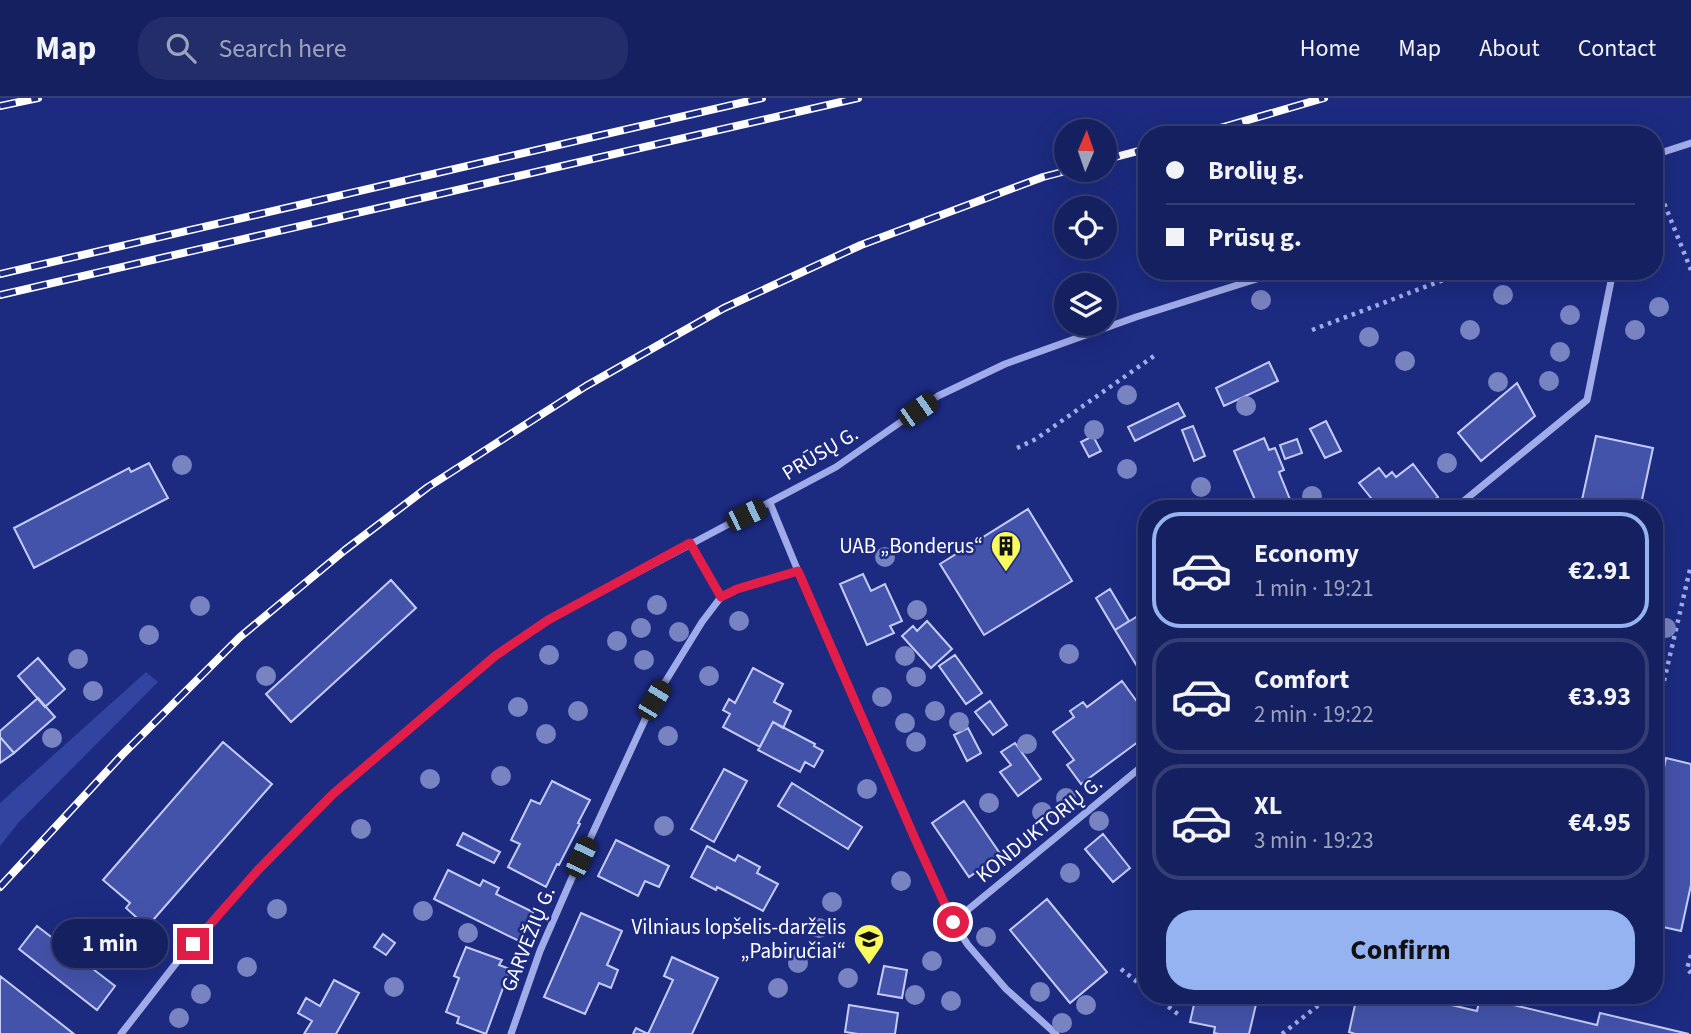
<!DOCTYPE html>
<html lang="en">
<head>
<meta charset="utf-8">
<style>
	body { margin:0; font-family:"Source Sans 3",sans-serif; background:#222d69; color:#f1f3f6; height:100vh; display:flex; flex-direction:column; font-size:26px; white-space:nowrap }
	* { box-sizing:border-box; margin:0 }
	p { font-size:23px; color:#9da3bd }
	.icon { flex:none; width:38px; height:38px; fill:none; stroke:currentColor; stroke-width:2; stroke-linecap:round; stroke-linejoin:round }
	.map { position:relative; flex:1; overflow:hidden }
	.side { position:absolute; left:1138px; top:402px; width:525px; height:504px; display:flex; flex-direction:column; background:#152060; border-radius:28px; box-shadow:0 7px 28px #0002,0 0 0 2px #343e75 }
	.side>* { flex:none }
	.hud { position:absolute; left:1138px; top:28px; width:525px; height:154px; border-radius:28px; box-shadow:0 7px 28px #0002,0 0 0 2px #343e75; display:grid; align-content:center; height:154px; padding:0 28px; background:#152060 }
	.needle { width:46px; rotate:2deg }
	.tools { position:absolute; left:1054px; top:21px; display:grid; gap:14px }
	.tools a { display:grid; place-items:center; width:63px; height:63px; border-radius:50%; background:#152060; box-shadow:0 7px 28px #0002,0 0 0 2px #343e75; font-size:35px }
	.end { position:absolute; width:32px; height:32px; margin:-16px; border:9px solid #e11d48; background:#fff; box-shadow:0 0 0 4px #fff }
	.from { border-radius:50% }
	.bubble { position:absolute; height:49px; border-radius:24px; background:#152060; box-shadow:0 7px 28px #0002,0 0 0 2px #343e75; font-size:23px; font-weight:700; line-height:49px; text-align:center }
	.car { position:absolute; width:21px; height:42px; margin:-21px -10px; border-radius:9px; box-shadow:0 0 5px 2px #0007; background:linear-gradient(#222 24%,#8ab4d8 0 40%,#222 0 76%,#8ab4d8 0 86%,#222 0) }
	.hud b { display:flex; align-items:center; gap:24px; height:66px; font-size:26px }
	.hud b+b { border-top:2px solid #343e75 }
	.hud i { width:18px; height:18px; background:#f1f3f6 }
	ul { padding:12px 0 0; list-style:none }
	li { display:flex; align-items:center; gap:21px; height:116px; margin:0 14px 10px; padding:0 14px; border:4px solid #343e75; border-radius:28px }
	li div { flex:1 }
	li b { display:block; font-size:26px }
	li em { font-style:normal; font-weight:700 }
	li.current { border-color:#95b2f1 }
	li>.icon { width:63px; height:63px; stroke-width:1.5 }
	.action { display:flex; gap:14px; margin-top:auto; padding:14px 28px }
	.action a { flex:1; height:80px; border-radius:28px; background:#95b2f1; color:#111; font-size:28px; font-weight:700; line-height:80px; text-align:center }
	header { display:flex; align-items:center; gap:42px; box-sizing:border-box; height:98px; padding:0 35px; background:#152060; border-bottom:2px solid #343e75 }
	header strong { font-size:33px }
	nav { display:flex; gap:38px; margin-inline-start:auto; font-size:24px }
	.search { width:490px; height:63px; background:#222d69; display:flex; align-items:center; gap:18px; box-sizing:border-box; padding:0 24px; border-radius:28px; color:#9da3bd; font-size:26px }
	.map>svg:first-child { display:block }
	.green { fill:#3243a0 }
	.building { fill:#4453aa; stroke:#c4ccf7; stroke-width:2 }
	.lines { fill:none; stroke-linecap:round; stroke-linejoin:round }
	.path { stroke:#a0abe9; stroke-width:4.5; stroke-dasharray:3.5 5; stroke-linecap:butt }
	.street { stroke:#a0abe9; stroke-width:7 }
	.rail-casing { stroke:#fff; stroke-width:8 }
	.rail { stroke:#1c2a80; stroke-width:5; stroke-dasharray:16; stroke-linecap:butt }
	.tree { fill:#7883c1 }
	.route { stroke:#e11d48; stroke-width:9 }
	.labels { text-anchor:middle; stroke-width:5; stroke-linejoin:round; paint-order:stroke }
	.street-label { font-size:21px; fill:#fff; stroke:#1c2a80 }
	.poi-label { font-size:21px; fill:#fff; stroke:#1c2a80; text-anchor:end }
</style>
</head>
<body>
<header>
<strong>Map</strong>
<div class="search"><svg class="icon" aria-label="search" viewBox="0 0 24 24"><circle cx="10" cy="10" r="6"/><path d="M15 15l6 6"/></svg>Search here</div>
<nav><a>Home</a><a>Map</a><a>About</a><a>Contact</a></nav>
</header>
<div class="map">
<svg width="1691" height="936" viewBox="0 0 1691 936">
	<rect width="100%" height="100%" fill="#1c2a80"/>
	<path class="green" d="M146,574L158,584L19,724L0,748V705Z"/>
	<path class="building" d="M1269,264L1278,283L1224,308L1216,290Z
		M1517,285L1535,318L1481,363L1458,335Z
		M1178,305L1185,318L1135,343L1128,329Z
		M1326,323L1341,353L1325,360L1310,331Z
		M1193,328L1205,358L1194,363L1182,332Z
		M1093,338L1101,353L1089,359L1081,344Z
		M1596,338L1653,350L1640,411H1580Z
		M1264,340L1269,352L1275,350L1284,372L1279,374L1291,404L1274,411H1259L1234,353Z
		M1297,341L1302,355L1285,361L1280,347Z
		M149,365L168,400L34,470L14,430L129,370L131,374Z
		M1413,366L1438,399L1421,411H1356L1371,400L1359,385L1379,370L1386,379L1392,374L1396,379Z
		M1028,411L1072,483L984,537L940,466Z
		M863,476L871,493L885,486L902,523L890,528L894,535L867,547L840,486Z
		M391,482L416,510L291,624L266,596Z
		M1110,491L1129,523L1115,532L1096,500Z
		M1146,513V569L1140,573L1115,532Z
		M927,523L952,551L931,570L902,538L913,528L917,533Z
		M955,557L982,595L966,606L939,568Z
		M38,560L65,591L45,609L18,578Z
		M753,570L783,586L774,604L791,613L783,630L773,624L760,649L723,629L730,616L723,612L729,601L735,605Z
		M1122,583L1146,616V638L1081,686L1067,667L1074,662L1053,634L1074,619L1070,613L1083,604L1087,609Z
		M38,600L55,619L14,655L0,639V633Z
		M990,603L1007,627L993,637L975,614Z
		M773,624L815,646L814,648L823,653L814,669L805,664L800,674L758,652Z
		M968,630L981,655L967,663L954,637Z
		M0,639L14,655L0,665Z
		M223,644L272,686L147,829L126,810L130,805L103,782Z
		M1015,645L1041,681L1018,698L1000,674L1011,667L1001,654Z
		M1666,660L1691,666V787L1681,833L1654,827V716Z
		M724,671L747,683L714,744L691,731Z
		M552,683L590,702L578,725L580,726L559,767L557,766L546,789L508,769L520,746L511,742L531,702L540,706Z
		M792,685L862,729L848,751L778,708Z
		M964,703L1001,757L969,779L932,725Z
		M463,735L500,754L494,765L457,747Z
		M1103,736L1130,770L1113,784L1085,751Z
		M616,742L669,768L659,789L645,783L638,798L598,778Z
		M707,748L735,763L738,757L760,769L757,775L778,786L763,813L717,789L716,792L691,779Z
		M448,772L480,788L483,782L499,790L496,796L533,814L519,843L434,801Z
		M1047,801L1107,874L1070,905L1010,832Z
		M581,815L622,833L607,867L618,872L611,890L599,885L585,916L544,899Z
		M37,828L115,888L97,912L19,851Z
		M383,836L395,845L386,857L374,849Z
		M466,849L502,862L499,867L510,871L486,936L457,925L459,919L446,914L459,880L454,878Z
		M672,859L718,880L692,936H633L636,930L648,936L673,882L664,878Z
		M884,868L907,872L902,900L878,896Z
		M0,878L74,936H0Z
		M334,882L359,895L336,936H304L312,923L298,915L306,900L320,908Z
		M1196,898H1258L1249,936H1219L1214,935L1215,929L1190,924Z
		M1357,898H1413L1477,913L1480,899L1597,927L1600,915L1689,936H1355L1349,934Z
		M849,907L898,915L895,936H858L845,934Z"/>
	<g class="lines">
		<path class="path" d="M1658,90L1691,172
			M1312,232L1467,173
			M1017,350L1036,341L1154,258
			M1654,613H1657L1691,467
			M1654,627L1657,613
			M1691,857L1687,871L1691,875
			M1121,871L1146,891
			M1155,898L1179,917
			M1282,936L1330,898"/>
		<path class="street" d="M1654,57L1691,45
			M770,405L798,473L916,743L953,824L968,847L1006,891L1056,936
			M1454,411L1587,302L1613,173
			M690,445L721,499
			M953,824L1146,665
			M121,936L177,864L258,772L333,696L495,558L548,522L836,369L938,298L1005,266L1136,219L1282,173
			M511,936L540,853L571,782L654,602L702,524L721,499L738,491L798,473"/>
		<g class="rail-casing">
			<path id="rail" d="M0,8L38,0
				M1196,37L1324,0
				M1104,62L1146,51
				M0,176L762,0
				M0,197L858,0
				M0,789L122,657L240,539L345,452L428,389L586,288L724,210L861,147L1043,79L1070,72"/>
		</g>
		<use href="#rail" class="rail"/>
	</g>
	<g class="tree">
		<circle cx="1503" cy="197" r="10"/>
		<circle cx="1261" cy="202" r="10"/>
		<circle cx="1659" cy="209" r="10"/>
		<circle cx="1570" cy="217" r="10"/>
		<circle cx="1470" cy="232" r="10"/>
		<circle cx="1635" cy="232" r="10"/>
		<circle cx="1369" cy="239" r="10"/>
		<circle cx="1560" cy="254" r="10"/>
		<circle cx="1405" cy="263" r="10"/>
		<circle cx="1549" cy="283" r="10"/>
		<circle cx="1498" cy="284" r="10"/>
		<circle cx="1127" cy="297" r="10"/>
		<circle cx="1246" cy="308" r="10"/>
		<circle cx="1094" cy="332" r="10"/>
		<circle cx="1447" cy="365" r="10"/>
		<circle cx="182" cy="367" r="10"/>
		<circle cx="1127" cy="371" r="10"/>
		<circle cx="1201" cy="389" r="10"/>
		<circle cx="1312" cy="398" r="10"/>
		<circle cx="885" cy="459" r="10"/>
		<circle cx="657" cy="507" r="10"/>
		<circle cx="200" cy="508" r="10"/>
		<circle cx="917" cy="512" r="10"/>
		<circle cx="739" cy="523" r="10"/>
		<circle cx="641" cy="530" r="10"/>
		<circle cx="1666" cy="530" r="10"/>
		<circle cx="679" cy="534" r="10"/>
		<circle cx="149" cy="537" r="10"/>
		<circle cx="617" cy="543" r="10"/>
		<circle cx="1069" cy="556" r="10"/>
		<circle cx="549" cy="557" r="10"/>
		<circle cx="905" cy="558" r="10"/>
		<circle cx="78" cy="561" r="10"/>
		<circle cx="644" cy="562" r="10"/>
		<circle cx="266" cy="578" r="10"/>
		<circle cx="709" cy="578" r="10"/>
		<circle cx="916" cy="579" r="10"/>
		<circle cx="93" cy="593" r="10"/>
		<circle cx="882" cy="599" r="10"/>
		<circle cx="518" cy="609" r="10"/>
		<circle cx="578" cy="613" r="10"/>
		<circle cx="935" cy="613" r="10"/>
		<circle cx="959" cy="624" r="10"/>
		<circle cx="905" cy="625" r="10"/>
		<circle cx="546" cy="636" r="10"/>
		<circle cx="668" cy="638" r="10"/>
		<circle cx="52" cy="640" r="10"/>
		<circle cx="916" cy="644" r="10"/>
		<circle cx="1027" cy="646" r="10"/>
		<circle cx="501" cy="678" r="10"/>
		<circle cx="430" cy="681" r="10"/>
		<circle cx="867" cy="691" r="10"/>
		<circle cx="1066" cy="700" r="10"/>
		<circle cx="989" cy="705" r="10"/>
		<circle cx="1042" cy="714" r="10"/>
		<circle cx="1099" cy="723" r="10"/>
		<circle cx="664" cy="728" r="10"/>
		<circle cx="361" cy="731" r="10"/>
		<circle cx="1070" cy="775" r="10"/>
		<circle cx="901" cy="783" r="10"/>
		<circle cx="832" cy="804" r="10"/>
		<circle cx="277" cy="811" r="10"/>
		<circle cx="423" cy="813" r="10"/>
		<circle cx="819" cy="830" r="10"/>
		<circle cx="468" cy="835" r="10"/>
		<circle cx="986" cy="839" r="10"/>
		<circle cx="932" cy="863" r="10"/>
		<circle cx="798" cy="865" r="10"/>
		<circle cx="247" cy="869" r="10"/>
		<circle cx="848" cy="880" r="10"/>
		<circle cx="394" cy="889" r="10"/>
		<circle cx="778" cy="890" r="10"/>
		<circle cx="1040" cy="894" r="10"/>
		<circle cx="201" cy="896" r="10"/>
		<circle cx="915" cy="897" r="10"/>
		<circle cx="951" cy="903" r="10"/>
		<circle cx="1086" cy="907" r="10"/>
		<circle cx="179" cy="920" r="10"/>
		<circle cx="1062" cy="925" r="10"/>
	</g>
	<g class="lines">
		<path class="route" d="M193,846L258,772L333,696L495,558L548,522L690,445L721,499L737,491L798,473L916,743L953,824"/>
	</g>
	<defs>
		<g id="building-pin" transform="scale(1.575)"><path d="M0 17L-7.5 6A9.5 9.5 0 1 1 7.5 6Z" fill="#f8fa5d" stroke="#1c2a80"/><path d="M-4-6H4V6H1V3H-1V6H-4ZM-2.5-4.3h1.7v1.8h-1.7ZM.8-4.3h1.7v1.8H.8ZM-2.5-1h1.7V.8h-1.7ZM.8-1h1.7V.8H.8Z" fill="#111"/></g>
		<g id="school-pin" transform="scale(1.575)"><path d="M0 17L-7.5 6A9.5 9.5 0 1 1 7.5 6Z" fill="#f8fa5d" stroke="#1c2a80"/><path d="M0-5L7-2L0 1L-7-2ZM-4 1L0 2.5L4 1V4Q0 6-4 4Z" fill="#111"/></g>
	</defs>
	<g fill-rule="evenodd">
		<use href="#building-pin" x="1006" y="448"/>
		<use href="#school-pin" x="869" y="841"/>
	</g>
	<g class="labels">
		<g class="street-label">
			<text transform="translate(820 355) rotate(-31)" y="7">PRŪSŲ G.</text>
			<text transform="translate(1039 731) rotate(-39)" y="7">KONDUKTORIŲ G.</text>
			<text transform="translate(528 841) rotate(-68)" y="7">GARVEŽIŲ G.</text>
		</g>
		<g class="poi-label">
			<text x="983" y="455">UAB „Bonderus“</text>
			<text x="846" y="836">Vilniaus lopšelis-darželis<tspan x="846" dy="24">„Pabiručiai“</tspan></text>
		</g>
	</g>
</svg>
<div class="tools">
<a><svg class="needle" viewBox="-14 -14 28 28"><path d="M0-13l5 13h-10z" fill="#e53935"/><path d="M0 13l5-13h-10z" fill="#9da3bd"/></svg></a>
<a><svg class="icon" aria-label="locate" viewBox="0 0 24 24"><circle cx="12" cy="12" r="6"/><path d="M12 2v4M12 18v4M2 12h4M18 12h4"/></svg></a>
<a><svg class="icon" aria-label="layers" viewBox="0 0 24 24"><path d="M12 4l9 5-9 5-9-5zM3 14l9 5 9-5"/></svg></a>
</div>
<i class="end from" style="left:953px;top:824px"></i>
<i class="end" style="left:193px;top:846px"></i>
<div class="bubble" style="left:52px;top:821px;width:116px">1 min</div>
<i class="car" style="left:918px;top:312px;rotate:55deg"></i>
<i class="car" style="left:746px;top:417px;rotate:64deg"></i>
<i class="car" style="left:654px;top:602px;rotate:31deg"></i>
<i class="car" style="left:581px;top:759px;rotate:25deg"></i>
<div class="hud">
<b><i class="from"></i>Brolių g.</b>
<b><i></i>Prūsų g.</b>
</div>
<section class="side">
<ul>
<li class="current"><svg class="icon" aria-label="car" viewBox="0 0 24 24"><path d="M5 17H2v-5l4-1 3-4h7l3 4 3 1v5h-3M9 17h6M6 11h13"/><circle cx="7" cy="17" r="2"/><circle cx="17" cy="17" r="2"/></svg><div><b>Economy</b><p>1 min · 19:21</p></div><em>€2.91</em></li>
<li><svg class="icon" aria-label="car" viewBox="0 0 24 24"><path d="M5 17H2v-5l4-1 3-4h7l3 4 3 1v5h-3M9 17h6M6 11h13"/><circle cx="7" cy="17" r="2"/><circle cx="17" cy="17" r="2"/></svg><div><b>Comfort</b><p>2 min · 19:22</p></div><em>€3.93</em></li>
<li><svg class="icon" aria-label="car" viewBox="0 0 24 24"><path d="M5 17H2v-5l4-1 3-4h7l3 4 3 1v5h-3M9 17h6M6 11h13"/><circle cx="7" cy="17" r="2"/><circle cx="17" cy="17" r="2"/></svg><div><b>XL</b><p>3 min · 19:23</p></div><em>€4.95</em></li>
</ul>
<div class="action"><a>Confirm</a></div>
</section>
</div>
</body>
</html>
